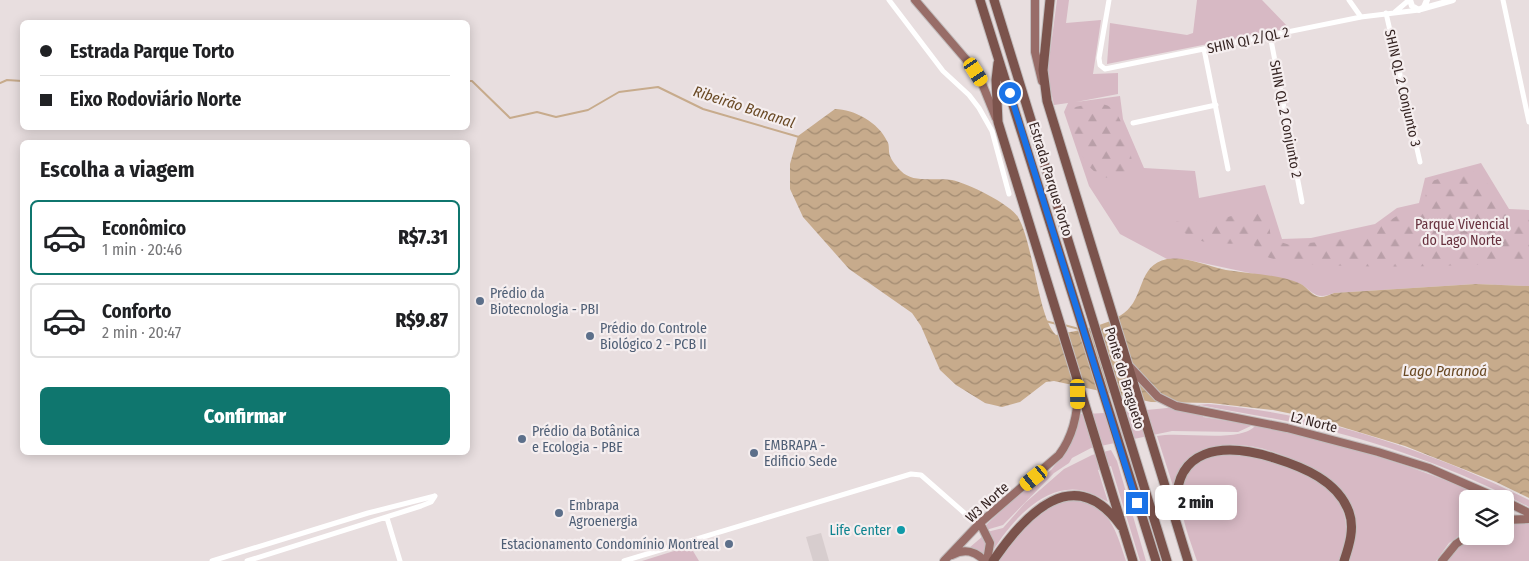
<!DOCTYPE html>
<html lang="pt">
<head>
<meta charset="utf-8">
<style>
	body { margin:0; font-family:"Fira Sans Condensed",sans-serif; background:#f2f2f2; color:#202124; height:100vh; display:flex; flex-direction:column; font-size:19px; white-space:nowrap }
	* { box-sizing:border-box; margin:0 }
	p { font-size:16px; color:#757577 }
	.icon { flex:none; width:28px; height:28px; fill:none; stroke:currentColor; stroke-width:2; stroke-linecap:round; stroke-linejoin:round }
	.map { position:relative; flex:1; overflow:hidden }
	.sheet { position:absolute; left:20px; top:140px; width:450px; height:315px; display:flex; flex-direction:column; background:#fff; border-radius:8px; box-shadow:0 2px 12px #0003 }
	.sheet>* { flex:none }
	.top-card { position:absolute; left:20px; top:20px; width:450px; height:110px; border-radius:8px; box-shadow:0 2px 12px #0003; display:grid; align-content:center; height:110px; padding:0 20px; background:#fff }
	.tools { position:absolute; left:1459px; top:490px; display:grid; gap:10px }
	.tools a { display:grid; place-items:center; width:55px; height:55px; border-radius:8px; background:#fff; box-shadow:0 2px 12px #0003; font-size:25px }
	.end { position:absolute; width:22px; height:22px; margin:-11px; border:6px solid #1a73e8; background:#fff; box-shadow:0 0 0 2px #fff }
	.from { border-radius:50% }
	.bubble { position:absolute; height:35px; border-radius:8px; background:#fff; box-shadow:0 2px 12px #0003; font-size:16px; font-weight:800; line-height:35px; text-align:center }
	.car { position:absolute; width:15px; height:30px; margin:-15px -8px; border-radius:6px; box-shadow:0 0 4px 1px #0007; background:linear-gradient(#f5c518 24%,#345 0 40%,#f5c518 0 76%,#345 0 86%,#f5c518 0) }
	.top-card b { display:flex; align-items:center; gap:18px; height:48px; font-size:19px }
	.top-card b+b { border-top:1px solid #e0e0e0 }
	.top-card i { width:12px; height:12px; background:#202124 }
	ul { padding:0; list-style:none }
	li { display:flex; align-items:center; gap:15px; height:75px; margin:0 10px 8px; padding:0 10px; border:2px solid #e0e0e0; border-radius:8px }
	li div { flex:1 }
	li b { display:block; font-size:19px }
	li em { font-style:normal; font-weight:800 }
	li.active { border-color:#0f766e }
	li>.icon { width:45px; height:45px; stroke-width:1.5 }
	h2 { padding:0 20px; font-size:22px; line-height:60px }
	.button { display:flex; gap:10px; margin-top:auto; padding:10px 20px }
	.button a { flex:1; height:58px; border-radius:8px; background:#0f766e; color:#fff; font-size:20px; font-weight:800; line-height:58px; text-align:center }
	.map>svg:first-child { display:block }
	.built { fill:#d7cdce }
	.green { fill:#d7b9c4 }
	.forest { fill:url(#forest-firs) }
	.water { fill:url(#water-waves) }
	.lines { fill:none; stroke-linecap:round; stroke-linejoin:round }
	.stream { stroke:#c7ab8c; stroke-width:2 }
	.primary-casing { stroke:#c2bdbd; stroke-width:10 }
	.trunk-casing { stroke:#c2bdbd; stroke-width:11 }
	.minor { stroke:#fff; stroke-width:5 }
	.tertiary { stroke:#fff; stroke-width:6 }
	.primary { stroke:#986d68; stroke-width:8 }
	.trunk { stroke:#7b534c; stroke-width:9 }
	.route { stroke:#1a73e8; stroke-width:6 }
	.service-dot { fill:#5c6f8a; stroke:#f5eeef; stroke-width:2 }
	.culture-dot { fill:#0f9aa8; stroke:#f5eeef; stroke-width:2 }
	.labels { text-anchor:middle; stroke-width:4.5; stroke-linejoin:round; paint-order:stroke }
	.street-label { font-size:14px; fill:#352422; stroke:#f5eeef }
	.park-label { font-size:14px; fill:#67313e; stroke:#f5eeef }
	.service-label { font-size:14px; fill:#4e5e75; stroke:#f5eeef; text-anchor:start }
	.culture-label { font-size:14px; fill:#0d838f; stroke:#f5eeef; text-anchor:end }
	.water-label { font-size:15px; font-style:italic; fill:#694924; stroke:#f5eeef }
</style>
</head>
<body>
<div class="map">
<svg width="1529" height="561" viewBox="0 0 1529 561">
	<defs>
		<pattern id="forest-firs" width="22" height="20" patternUnits="userSpaceOnUse" patternTransform="scale(1.25)"><rect width="22" height="20" fill="#d7b9c4"/><path d="M5 1l3.5 6h-7zM16 11l3.5 6h-7z" fill="#b99fa8"/></pattern>
		<pattern id="water-waves" width="16" height="10" patternUnits="userSpaceOnUse" patternTransform="scale(1.25)"><rect width="16" height="10" fill="#c7ab8c"/><path d="M0 5q4-4 8 0t8 0" fill="none" stroke="#a28b72"/></pattern>
	</defs>
	<rect width="100%" height="100%" fill="#e8dedf"/>
	<path class="built" d="M821,533L829,561H813L806,537Z"/>
	<path class="green" d="M1057,0H1069L1066,23L1101,20L1093,74L1118,73V94L1076,102L1120,96L1123,119L1144,168L1195,171L1199,198L1265,185L1282,239L1311,238L1375,224L1397,208L1419,203L1425,178L1481,163L1509,209L1529,210V286L1476,284L1334,293C1317,300 1315,294 1301,284L1184,259H1167L1120,234L1089,186L1064,112L1068,103L1054,105L1047,75Z
		M1197,0H1262L1289,28L1107,64L1110,23L1187,35L1193,33Z
		M1208,404C1318,413 1430,450 1529,500V507C1460,470 1381,442 1305,425C1270,417 1235,412 1200,405L1203,417L1253,425L1238,432L1172,431L1091,448L1072,458L1069,463L1054,473L1003,525L986,530L985,526L1018,495L1051,470L1062,456L1079,414C1122,413 1165,408 1208,404Z
		M1256,425C1337,442 1416,466 1492,499H1468L1467,530L1449,543L1436,561H1348L1355,537L1352,510C1337,497 1314,471 1297,462C1256,440 1189,431 1173,486L1157,436C1182,431 1241,444 1256,425Z
		M1111,450L1117,461L1146,561H1140L1111,466L1098,470L1108,502C1099,497 1090,492 1080,490C1042,484 1008,525 991,554L987,532L1003,528L1025,503L1064,469L1092,455Z
		M1229,453C1287,463 1371,482 1339,561H1197C1188,533 1162,476 1202,459C1210,456 1220,455 1229,453Z
		M1063,499C1107,500 1114,524 1126,561H996L1037,513Z
		M1515,522L1529,523V561H1446C1468,534 1472,536 1505,536V524Z
		M983,536L986,546L985,555L977,550L969,548Z
		M690,546L699,561H642Z"/>
	<path class="forest" d="M1093,103C1099,103 1106,104 1112,108C1123,117 1132,155 1133,169L1124,179C1080,182 1079,142 1067,109Z
		M1463,171C1491,170 1486,190 1499,208L1517,214L1529,212V260C1491,267 1291,272 1263,255C1259,253 1256,247 1253,244C1227,242 1189,250 1176,221C1204,228 1229,215 1256,210L1268,216L1271,239L1290,245L1337,240L1376,229L1400,214L1423,206L1429,182Z"/>
	<path class="water" d="M835,109C854,109 879,123 887,141C890,145 888,151 890,156C892,161 897,167 901,171C913,184 937,177 952,180C967,183 1010,204 1018,217C1034,245 1038,318 1056,335C1078,330 1105,327 1124,313C1145,298 1137,265 1167,259C1186,256 1207,266 1226,270C1250,274 1279,274 1301,284C1307,287 1312,296 1320,297C1325,297 1329,295 1334,293L1476,284L1529,286V498L1496,482L1405,446L1312,418L1273,410L1211,403L1151,402L1054,381L1046,382L1020,402L1002,407L985,403L956,385L940,370L921,326L912,313L849,269L803,217L790,189V164L798,136Z"/>
	<g class="lines">
		<path class="stream" d="M468,81H472L510,118L537,112L556,117L588,110L619,92L658,87L703,109L799,137
			M0,83L7,80L22,81
			M1045,321L1057,324
			M1064,325L1079,329"/>
		<g class="primary-casing">
			<path id="primary" d="M915,0L970,64L981,81L996,118
				M1035,0V52L1042,81
				M1130,367L1158,397L1176,406L1287,428L1378,452L1429,468L1500,499
				M1505,501L1529,513
				M1505,520L1529,519
				M980,523L990,543L987,561
				M952,555C965,548 975,551 985,561
				M944,561L980,523L1059,455C1074,435 1078,413 1078,389
				M1442,561L1456,544L1468,536"/>
		</g>
		<g class="trunk-casing">
			<path id="trunk" d="M980,0L1156,561
				M994,0L1167,561
				M1050,0L1043,70L1047,101L1188,561
				M998,63L996,80L998,122L1133,561
				M1177,513C1171,446 1224,442 1274,458C1303,467 1338,481 1349,512C1355,528 1349,546 1344,561
				M993,561C1025,514 1074,461 1121,526"/>
		</g>
		<path class="minor" d="M889,0L943,71L969,95L979,108L992,131L1009,194
			M1109,0L1099,58L1100,65L1105,69L1361,17L1419,10
			M1349,0L1361,17
			M1503,0L1529,122
			M1395,12L1409,0
			M1386,13L1420,162
			M1270,35L1302,202
			M1204,49L1228,169
			M1133,123L1216,105
			M387,518L400,561
			M212,561L368,513L435,496
			M247,561L421,506L431,502L435,496
			M624,561L911,474L921,475L969,517L980,523"/>
		<path class="tertiary" d="M1410,0L1412,6L1419,10L1424,7L1427,0
			M1421,9L1453,0"/>
		<use href="#primary" class="primary"/>
		<use href="#trunk" class="trunk"/>
	</g>
	<g class="lines">
		<path class="route" d="M1010,93L1137,503"/>
	</g>
	<g class="service-dot">
		<circle cx="480" cy="301" r="5"/>
		<circle cx="590" cy="336" r="5"/>
		<circle cx="522" cy="439" r="5"/>
		<circle cx="754" cy="453" r="5"/>
		<circle cx="559" cy="513" r="5"/>
		<circle cx="729" cy="544" r="5"/>
	</g>
	<circle class="culture-dot" cx="901" cy="530" r="5"/>
	<g class="labels">
		<g class="street-label">
			<text transform="translate(1248 40) rotate(-12)" y="5">SHIN QI 2/QL 2</text>
			<text transform="translate(1403 88) rotate(77)" y="5">SHIN QL 2 Conjunto 3</text>
			<text transform="translate(1286 119) rotate(79)" y="5">SHIN QL 2 Conjunto 2</text>
			<text transform="translate(1051 179) rotate(73)" y="5">Estrada Parque Torto</text>
			<text transform="translate(1125 378) rotate(73)" y="5">Ponte do Bragueto</text>
			<text transform="translate(1314 422) rotate(14)" y="5">L2 Norte</text>
			<text transform="translate(987 502) rotate(-42)" y="5">W3 Norte</text>
		</g>
		<g class="park-label">
			<text x="1462" y="229">Parque Vivencial<tspan x="1462" dy="16">do Lago Norte</tspan></text>
		</g>
		<g class="service-label">
			<text x="490" y="298">Prédio da<tspan x="490" dy="16">Biotecnologia - PBI</tspan></text>
			<text x="600" y="333">Prédio do Controle<tspan x="600" dy="16">Biológico 2 - PCB II</tspan></text>
			<text x="532" y="436">Prédio da Botânica<tspan x="532" dy="16">e Ecologia - PBE</tspan></text>
			<text x="764" y="450">EMBRAPA -<tspan x="764" dy="16">Edificio Sede</tspan></text>
			<text x="569" y="510">Embrapa<tspan x="569" dy="16">Agroenergia</tspan></text>
			<text x="719" y="549" text-anchor="end">Estacionamento Condomínio Montreal</text>
		</g>
		<g class="culture-label">
			<text x="891" y="535">Life Center</text>
		</g>
		<g class="water-label">
			<text transform="translate(744 107) rotate(18)" y="5">Ribeirão Bananal</text>
			<text x="1445" y="376">Lago Paranoá</text>
		</g>
	</g>
</svg>
<div class="tools">
<a><svg class="icon" aria-label="layers" viewBox="0 0 24 24"><path d="M12 4l9 5-9 5-9-5zM3 14l9 5 9-5"/></svg></a>
</div>
<i class="end from" style="left:1010px;top:93px"></i>
<i class="end" style="left:1137px;top:503px"></i>
<div class="bubble" style="left:1155px;top:485px;width:82px">2 min</div>
<i class="car" style="left:976px;top:72px;rotate:147deg"></i>
<i class="car" style="left:1078px;top:394px;rotate:179deg"></i>
<i class="car" style="left:1034px;top:478px;rotate:231deg"></i>
<div class="top-card">
<b><i class="from"></i>Estrada Parque Torto</b>
<b><i></i>Eixo Rodoviário Norte</b>
</div>
<section class="sheet">
<h2>Escolha a viagem</h2>
<ul>
<li class="active"><svg class="icon" aria-label="car" viewBox="0 0 24 24"><path d="M5 17H2v-5l4-1 3-4h7l3 4 3 1v5h-3M9 17h6M6 11h13"/><circle cx="7" cy="17" r="2"/><circle cx="17" cy="17" r="2"/></svg><div><b>Econômico</b><p>1 min · 20:46</p></div><em>R$7.31</em></li>
<li><svg class="icon" aria-label="car" viewBox="0 0 24 24"><path d="M5 17H2v-5l4-1 3-4h7l3 4 3 1v5h-3M9 17h6M6 11h13"/><circle cx="7" cy="17" r="2"/><circle cx="17" cy="17" r="2"/></svg><div><b>Conforto</b><p>2 min · 20:47</p></div><em>R$9.87</em></li>
</ul>
<div class="button"><a>Confirmar</a></div>
</section>
</div>
</body>
</html>
